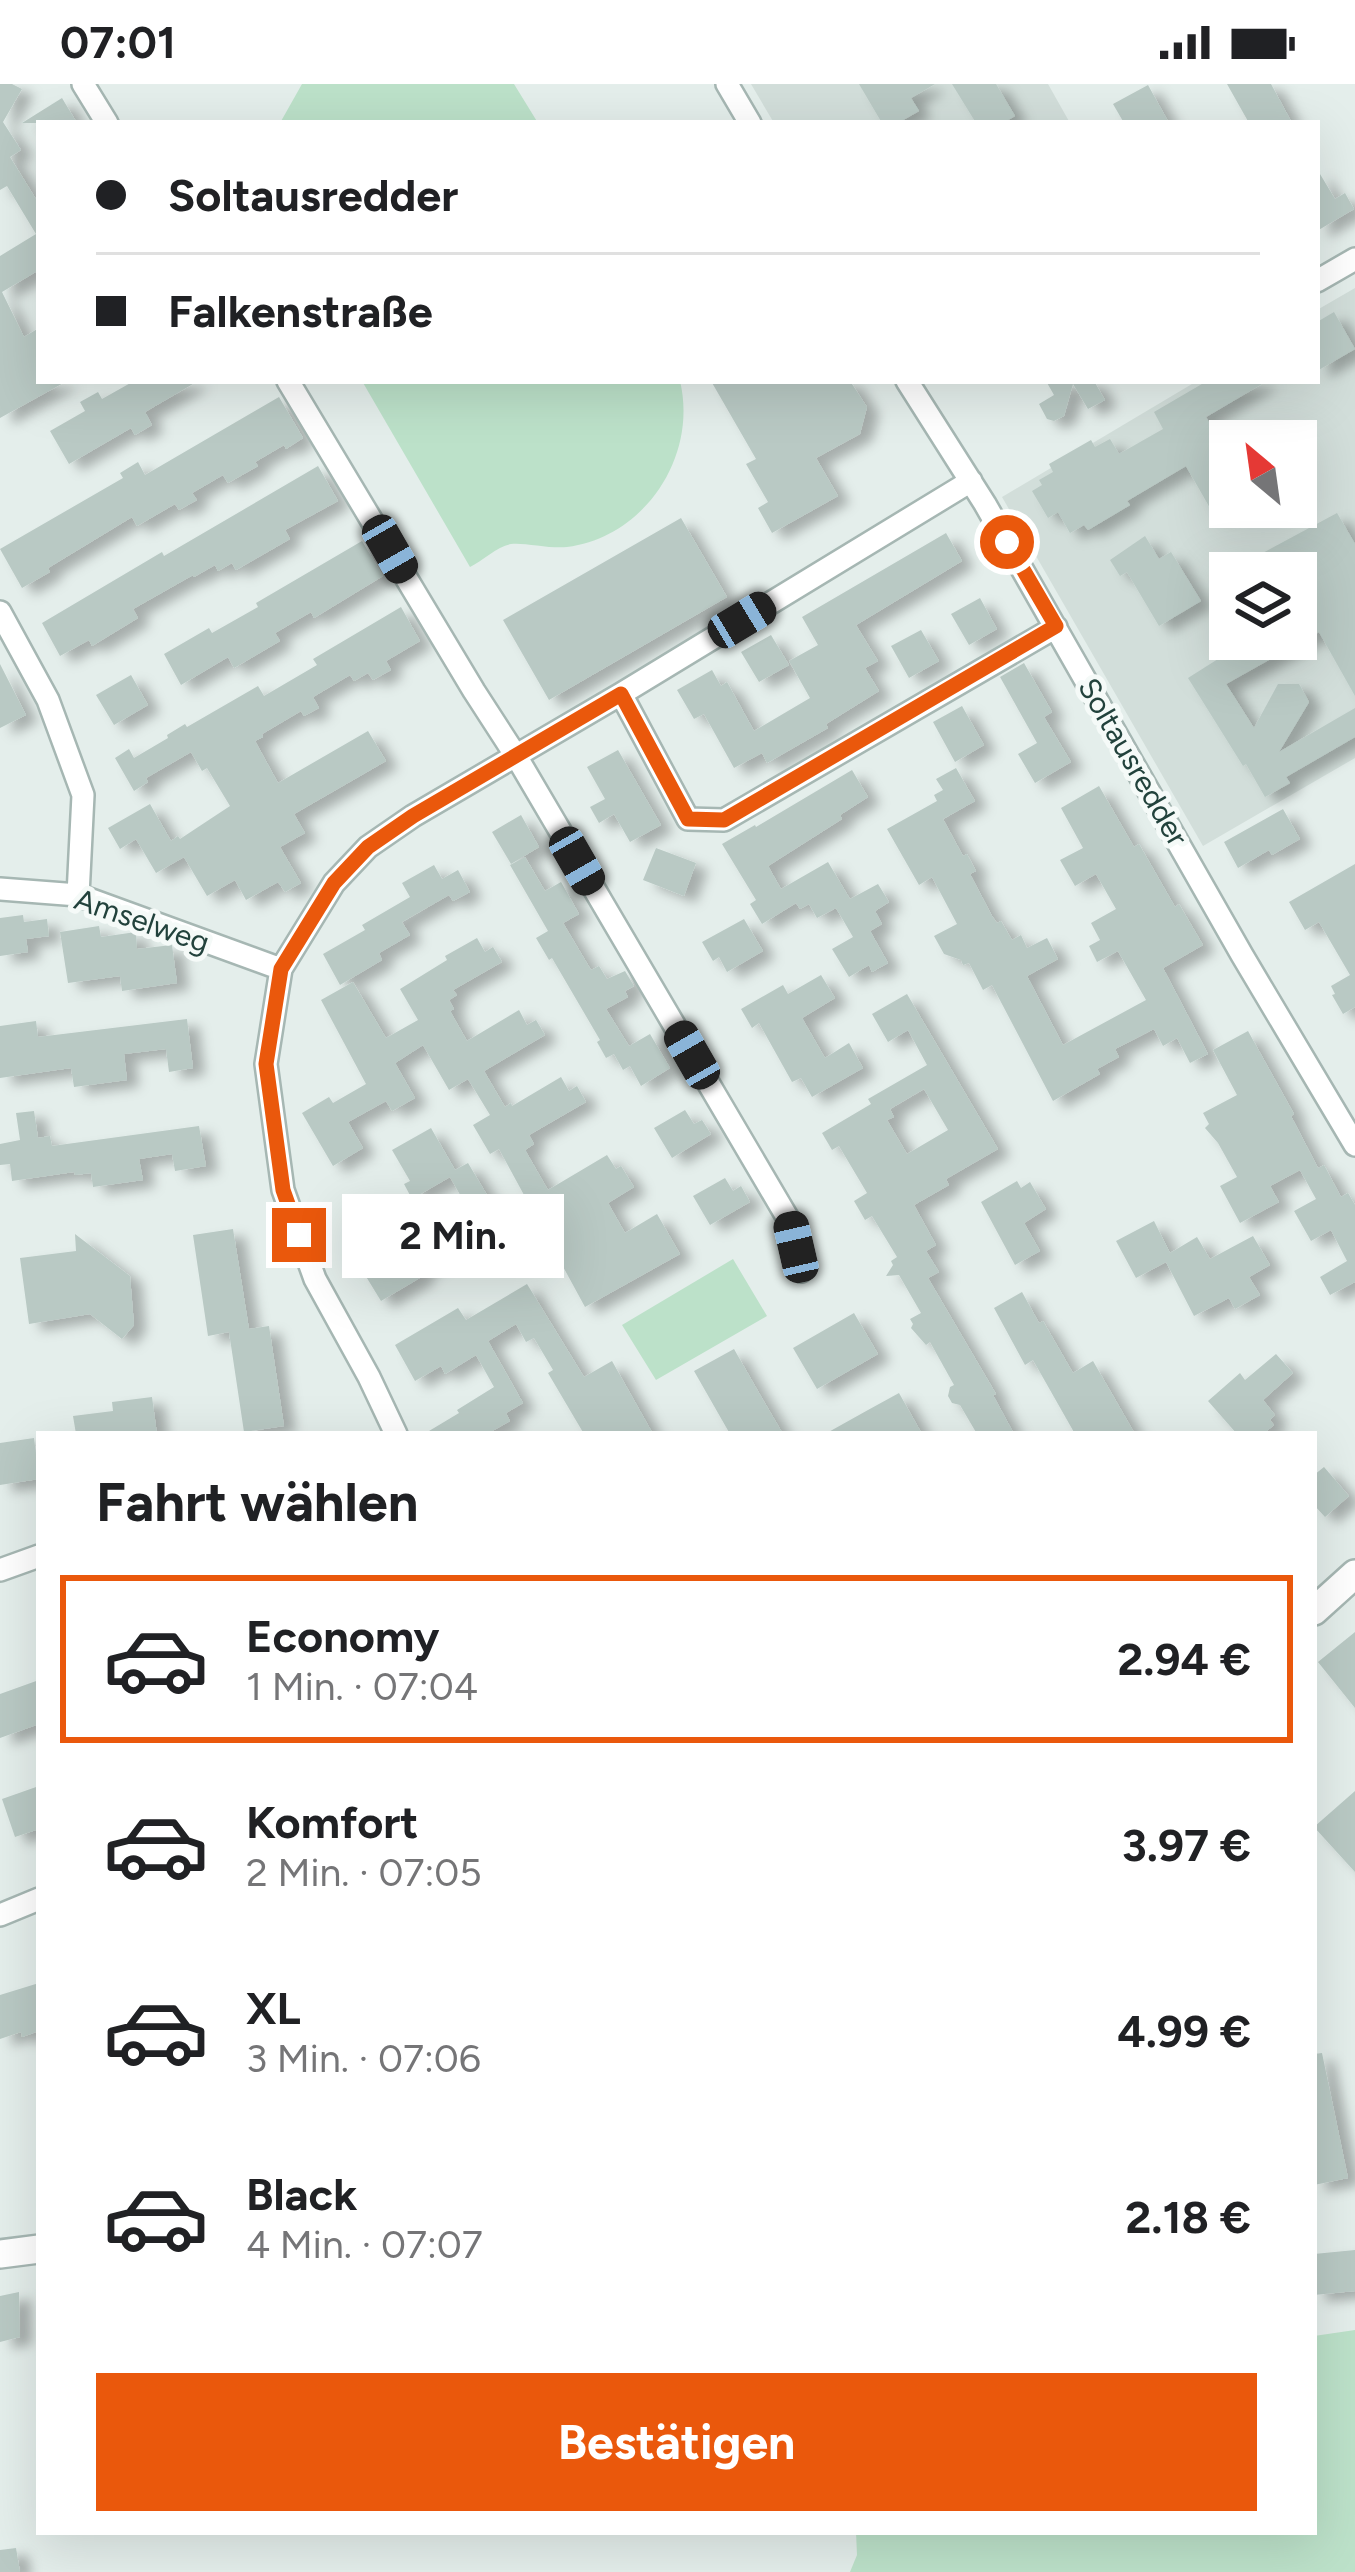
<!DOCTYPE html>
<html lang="de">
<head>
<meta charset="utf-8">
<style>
	body { margin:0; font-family:Figtree,sans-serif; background:#f6f6f6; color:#202124; height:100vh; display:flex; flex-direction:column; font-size:45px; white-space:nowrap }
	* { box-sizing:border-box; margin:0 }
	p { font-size:39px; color:#757577 }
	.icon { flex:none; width:66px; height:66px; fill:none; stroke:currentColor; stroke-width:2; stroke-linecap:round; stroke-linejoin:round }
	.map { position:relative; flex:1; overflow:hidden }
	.sheet { position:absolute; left:36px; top:1347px; width:1281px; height:1104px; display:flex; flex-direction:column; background:#fff; border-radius:0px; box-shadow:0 12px 48px #0002 }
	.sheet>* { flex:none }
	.top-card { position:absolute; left:36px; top:36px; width:1284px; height:264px; border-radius:0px; box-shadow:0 12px 48px #0002; display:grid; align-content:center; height:264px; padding:0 60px; background:#fff }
	.needle { width:78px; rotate:331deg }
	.controls { position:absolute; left:1209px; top:336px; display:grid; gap:24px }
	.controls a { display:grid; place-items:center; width:108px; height:108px; border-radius:0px; background:#fff; box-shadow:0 12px 48px #0002; font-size:60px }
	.end { position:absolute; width:54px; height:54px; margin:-27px; border:15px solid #ea580c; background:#fff; box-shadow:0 0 0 6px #fff }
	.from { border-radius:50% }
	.bubble { position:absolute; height:84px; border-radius:0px; background:#fff; box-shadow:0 12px 48px #0002; font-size:39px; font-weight:700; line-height:84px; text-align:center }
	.car { position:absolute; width:36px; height:72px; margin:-36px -18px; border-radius:15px; box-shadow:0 0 9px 3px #0007; background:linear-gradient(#222 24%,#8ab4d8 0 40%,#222 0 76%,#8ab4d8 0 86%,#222 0) }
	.top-card b { display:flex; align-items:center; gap:42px; height:114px; font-size:45px }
	.top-card b+b { border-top:3px solid #e0e0e0 }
	.top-card i { width:30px; height:30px; background:#202124 }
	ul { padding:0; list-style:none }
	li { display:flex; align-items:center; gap:36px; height:168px; margin:0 24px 18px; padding:0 36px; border:6px solid transparent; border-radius:0px }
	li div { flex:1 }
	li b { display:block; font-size:45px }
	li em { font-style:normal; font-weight:700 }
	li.active { border-color:#ea580c }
	li>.icon { width:108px; height:108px; stroke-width:1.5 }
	h2 { padding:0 60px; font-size:54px; line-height:144px }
	.primary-button { display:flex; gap:24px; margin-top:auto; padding:24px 60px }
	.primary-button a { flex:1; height:138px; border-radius:0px; background:#ea580c; color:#fff; font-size:48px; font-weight:700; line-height:138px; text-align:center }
	.status { display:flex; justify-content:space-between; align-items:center; height:84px; padding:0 60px; background:#fff; direction:ltr }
	.status svg { height:33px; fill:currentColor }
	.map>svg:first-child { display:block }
	.built { fill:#d2deda; fill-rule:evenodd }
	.green { fill:#bce1c9 }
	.building { fill:#b9c9c4; fill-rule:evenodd; filter:url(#shadow) }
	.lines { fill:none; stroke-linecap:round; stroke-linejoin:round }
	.minor-casing { stroke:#a6b7b3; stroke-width:26 }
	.tertiary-casing { stroke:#a6b7b3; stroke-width:32 }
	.minor { stroke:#fff; stroke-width:21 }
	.tertiary { stroke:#fff; stroke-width:27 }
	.route { stroke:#ea580c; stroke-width:15 }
	.labels { text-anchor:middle; stroke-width:10; stroke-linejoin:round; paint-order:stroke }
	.street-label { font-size:30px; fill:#22423c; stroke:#f5faf8 }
</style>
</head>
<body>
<div class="status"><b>07:01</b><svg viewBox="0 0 49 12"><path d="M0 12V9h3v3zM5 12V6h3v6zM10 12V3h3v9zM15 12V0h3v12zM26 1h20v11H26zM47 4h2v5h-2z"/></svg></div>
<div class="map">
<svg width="1355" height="2488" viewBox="0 0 1355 2488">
	<defs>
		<filter id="shadow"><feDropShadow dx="12" dy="7" stdDeviation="6" flood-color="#0004"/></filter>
	</defs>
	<rect width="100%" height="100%" fill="#e4eeeb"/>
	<path class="built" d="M751,0H1048L1070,39H774Z
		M1355,204V674L1203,762L1002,413L1197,297H1317V226ZM1230,357H1296V423H1230ZM1230,489H1296V555H1230Z"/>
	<path class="green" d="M302,0H514L538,39H280Z
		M362,297H680C698,372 645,453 567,463C551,465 522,458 511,460C498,462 482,477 470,483Z
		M733,1175L767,1232L656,1296L622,1241Z
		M1355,2246V2488H850L857,2471L856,2448H1314V2252Z"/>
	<path class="building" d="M0,0H12L22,5L3,38L21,66L10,73L39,120V186L2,208L24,253L39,244V297H67L0,334V172L36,150L7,102L0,106Z
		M859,0H935L911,14L919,27L898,39H882Z
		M952,0H996L1015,32L1003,39H976Z
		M1227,0H1271L1292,39H1249Z
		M1148,1L1169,39H1124L1113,20Z
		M62,14L77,39H22Z
		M1317,85L1335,115L1345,109L1354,125L1317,147Z
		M1334,228L1355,265L1317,287V238Z
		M134,297H198L145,328L152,341L135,351L131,344L69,380L50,347L85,327L80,318L98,308L102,315Z
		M711,297H850L867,323L860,350L816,374L838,412L772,449L758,424L768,418L746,380L756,375Z
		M1046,297H1094L1105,316L1088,325L1073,300L1064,332L1054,337L1047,335L1039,320L1054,311Z
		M1207,297H1267L1206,333L1230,374V422L1214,431L1186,382L1127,417L1130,421L1088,446L1084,441L1070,449L1058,428L1048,434L1032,407L1042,401L1039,396L1053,388L1049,380L1091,356L1095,363L1110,355L1119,370L1163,345L1154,328Z
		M279,313L303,354L286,365L284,361L255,378L258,382L228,399L223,391L192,409L197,416L179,426L175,420L137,442L132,433L48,484L50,488L22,504L0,465L123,394L120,389L138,378L145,391Z
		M318,382L338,417L285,446L290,455L236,486L232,479L218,487L215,481L194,493L193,491L133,525L138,534L92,562L89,556L60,572L42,539L162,468L164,472Z
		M1337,429L1355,460V612L1319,548L1226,600L1254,644L1278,600H1299L1309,618L1279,668L1355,624V653L1286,693L1290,699L1265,713L1246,680L1243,682L1188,594L1237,563L1233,555H1296V489H1267L1257,472Z
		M681,434L727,513L549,616L503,536Z
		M946,449L962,477L856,541L878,577L865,584L879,607L826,640L828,644L767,679L762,669L734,684L704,630L694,635L677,606L712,586L721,602L727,598L754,647L810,614L789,577L818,561L802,533Z
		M1145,452L1159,475L1171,468L1201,517L1159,542L1127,488L1120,492L1110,476Z
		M362,457L383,492L314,534L311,528L275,549L280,557L234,584L228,573L181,601L164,570L209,544L212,549L258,523L256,519Z
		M980,514L997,545L969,561L951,530Z
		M401,523L420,557L386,577L391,586L373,596L368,589L354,597L350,591L313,613L319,624L304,632L301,627L262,650L263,653L255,657L278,699L368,647L386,677L294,730L305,749L280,763L301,799L285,808L278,798L246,816L235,796L207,812L184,773L156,789L136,755L120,765L108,744L150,720L171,757L178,752L180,755L230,722L207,684L202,687L191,668L146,694L148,698L134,707L115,674L129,665L134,674L168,654L167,651L185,640L187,643L258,602L264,612L317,581L313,575Z
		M921,546L939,577L909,594L891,562Z
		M771,551L789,581L759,598L741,568Z
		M1024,579L1052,628L1044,633L1071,678L1035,699L1018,670L1037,659L1000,593Z
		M0,580L26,631L0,644Z
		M131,591L148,621L114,641L96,611Z
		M962,622L984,661L955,678L933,638Z
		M618,666L661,741L630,758L614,730L599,739L590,723L605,715L587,683Z
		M956,684L975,717L943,735L963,772L967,770L976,787L970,790L992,832L997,839L1001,837L1012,856L1021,851L1027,864L1047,854L1058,875L1027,892L1063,961L1146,916L1118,867L1097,878L1089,862L1100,856L1091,839L1116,825L1096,790L1075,802L1060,776L1083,764L1061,724L1099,702L1134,763L1139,760L1175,823L1179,820L1203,861L1163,884L1208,970L1190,979L1177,954L1163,962L1154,945L1115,965L1119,973L1097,985L1100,990L1053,1017L992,901L983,906L969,879L963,881L961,876L944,870L934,852L957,840L932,793L919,801L887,745L937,717L934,711L943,706L936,695Z
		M852,686L868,713L840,731L842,735L768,782L781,805L828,778L850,815L878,800L889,818L875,827L882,840L870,847L888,879L872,888L869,881L849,893L832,865L853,853L836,824L817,834L809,820L800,825L796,819L762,840L750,820L756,816L722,760L755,741L756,743Z
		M1283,725L1300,755L1272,771L1269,766L1238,784L1224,758Z
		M521,731L539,763L511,780L492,748Z
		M656,764L696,779L684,812L643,796Z
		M525,773L545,807L561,798L579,830L563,839L591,886L599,882L607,895L625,887L634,902L625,907L628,913L606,925L629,962L650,950L670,984L641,1002L630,982L623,986L614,970L606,974L597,958L600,956L552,874L549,876L536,854L548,847L510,781Z
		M1355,780V923L1343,930L1332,911L1335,910L1331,902L1350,891L1319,838L1305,846L1289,818Z
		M434,781L442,795L458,786L470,808L453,817L449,811L402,838L410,851L379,869L382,876L340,901L323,870L365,846L362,841L410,813L402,799Z
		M23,831L24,838L47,835L49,852L26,855L28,868L0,872V834Z
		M744,835L763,867L727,888L719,873L713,877L702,858Z
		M99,842L101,853L136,848L137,865L172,861L177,899L122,907L120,892L68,899L60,848Z
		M477,854L485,868L493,863L502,878L453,906L457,911L449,916L454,925L450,927L467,957L519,926L527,941L536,936L545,951L484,987L505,1023L511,1019L512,1022L561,993L569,1007L577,1002L586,1018L529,1051L534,1060L525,1066L548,1106L607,1071L616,1085L621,1082L634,1103L608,1119L625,1149L657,1130L680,1170L585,1223L499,1065L490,1070L473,1041L490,1031L468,995L449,1006L423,961L395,979L415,1014L392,1027L386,1017L348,1038L363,1064L333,1082L302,1029L329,1013L333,1019L366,1000L321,916L353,898L386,954L418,936L400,905L447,876L445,872Z
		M821,891L835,914L802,934L825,974L849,959L863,984L812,1013L801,994L792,998L759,939L752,944L741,925L783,901L788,910Z
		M907,910L998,1065L946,1095L949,1101L914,1121L936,1161L926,1167L939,1188L928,1194L996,1310L993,1311L1014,1350H977L960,1321L952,1319L948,1312L950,1303L954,1301L930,1258L926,1261L911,1244L913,1240L910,1235L921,1229L899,1191L886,1192L893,1181L891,1177L897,1173L872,1132L865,1136L854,1117L867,1109L839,1062L832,1066L822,1049L871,1020L868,1015L927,981L908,946L888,958L872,930ZM924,1005L948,1046L907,1070L887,1036L894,1033L890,1025Z
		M187,935L193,984L169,988L166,965L124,970L127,996L74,1003L71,984L0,994V942L36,937L38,953Z
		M1248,947L1294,1030L1291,1032L1318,1084L1324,1081L1341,1113L1348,1109L1355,1121V1198L1330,1211L1320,1193L1347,1177L1331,1146L1311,1157L1294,1127L1316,1115L1300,1086L1270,1102L1279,1118L1240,1139L1220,1102L1237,1093L1218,1059L1205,1044L1209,1040L1203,1029L1237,1011L1213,966Z
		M685,1026L694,1040L702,1036L711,1050L672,1074L654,1044Z
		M34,1027L38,1054L50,1052L52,1062L199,1042L206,1082L175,1087L172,1070L139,1075L143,1096L93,1103L91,1089L75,1091L74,1088L12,1097L10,1080L0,1081V1060L20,1056L16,1029Z
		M431,1044L455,1086L468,1079L496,1126L485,1132L500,1156L476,1170L467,1156L420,1187L423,1192L381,1217L362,1186L386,1171L363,1132L385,1119L410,1163L445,1142L443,1138L467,1123L450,1093L412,1115L404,1100L410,1097L392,1066Z
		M725,1094L733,1107L741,1102L750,1118L710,1141L693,1112Z
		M1017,1097L1021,1104L1030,1098L1046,1125L1024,1139L1040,1167L1015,1181L981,1118Z
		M1154,1137L1170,1169L1197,1153L1210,1175L1253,1152L1270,1181L1249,1193L1260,1211L1235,1225L1229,1214L1194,1232L1166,1178L1136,1194L1116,1157Z
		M233,1145L249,1245L269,1242L284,1342L244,1348L229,1248L208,1252L193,1151Z
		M75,1150L130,1192L134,1241L122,1255L90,1230L29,1240L20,1174L76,1167Z
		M527,1200L584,1293L612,1277L653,1350H584L548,1289L553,1286L534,1254L526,1258L516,1240L488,1257L523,1319L506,1329L510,1337L487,1350H424L459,1329L457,1326L494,1303L476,1271L445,1290L441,1282L415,1297L395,1261L458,1224L466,1236Z
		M1022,1208L1039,1239L1043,1237L1073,1289L1093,1277L1135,1350H1075L1033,1276L1025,1281L994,1224Z
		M854,1229L878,1270L817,1305L793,1264Z
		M734,1265L759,1309L783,1350H730L694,1287Z
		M1276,1270L1293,1289L1263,1316L1275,1331L1270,1336L1274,1341L1263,1350H1237L1208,1317L1240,1289L1245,1296Z
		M899,1309L922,1350H825L868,1326Z
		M152,1313L157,1350H76L73,1332L113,1327L112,1318Z
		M34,1354L39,1395L0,1401V1359Z
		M1324,1383L1349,1412L1325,1433L1314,1421V1391Z
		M1355,1548V1624L1318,1578Z
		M39,1596V1640L0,1654V1610Z
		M39,1702V1745L15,1753L2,1715Z
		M1355,1707V1788L1314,1743Z
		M39,1899V1947L22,1953L21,1948L0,1955V1911Z
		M1322,1969L1348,2094L1314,2101V1970Z
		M1355,2166V2207L1314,2211V2170Z
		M19,2208L20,2253L0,2258V2212Z
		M16,2464L20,2488H0V2466Z"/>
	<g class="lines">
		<g class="minor-casing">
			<path id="minor" d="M83,0L107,39
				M727,0L750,39
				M1317,197L1355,175
				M288,297L474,607L516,672L790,1138L801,1187
				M907,297L985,420L1242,871L1355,1061
				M0,528L48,616L83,711L78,811
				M621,610L688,735L724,736L1056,543
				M0,805L78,811L281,885
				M396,1350L369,1293L315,1195L283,1106L266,980L281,885L334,799L368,763L413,732L621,610L971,397
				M0,1486L39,1472
				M0,1831L39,1815"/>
		</g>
		<g class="tertiary-casing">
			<path id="tertiary" d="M1314,1527L1355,1490
				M0,2170L39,2165"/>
		</g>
		<use href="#minor" class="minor"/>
		<use href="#tertiary" class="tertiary"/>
	</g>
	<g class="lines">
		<path class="route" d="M299,1151L283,1106L266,980L281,885L334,799L368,763L413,732L621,610L688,735L724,736L1056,542L1007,458"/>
	</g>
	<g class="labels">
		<g class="street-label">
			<text transform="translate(1133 678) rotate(60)" y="10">Soltausredder</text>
			<text transform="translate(142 837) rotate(19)" y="10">Amselweg</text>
		</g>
	</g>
</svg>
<div class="controls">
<a><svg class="needle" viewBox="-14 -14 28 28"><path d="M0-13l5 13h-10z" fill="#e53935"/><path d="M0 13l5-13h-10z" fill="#757577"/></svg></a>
<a><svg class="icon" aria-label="layers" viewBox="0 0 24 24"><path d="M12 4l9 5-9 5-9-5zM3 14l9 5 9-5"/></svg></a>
</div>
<i class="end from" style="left:1007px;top:458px"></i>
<i class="end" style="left:299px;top:1151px"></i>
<div class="bubble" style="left:342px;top:1110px;width:222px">2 Min.</div>
<i class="car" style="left:390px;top:465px;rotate:150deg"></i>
<i class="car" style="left:742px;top:536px;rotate:59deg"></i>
<i class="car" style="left:577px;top:777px;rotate:150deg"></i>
<i class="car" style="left:692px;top:971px;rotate:330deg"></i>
<i class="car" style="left:796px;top:1163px;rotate:347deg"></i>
<div class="top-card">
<b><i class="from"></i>Soltausredder</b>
<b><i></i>Falkenstraße</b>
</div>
<section class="sheet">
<h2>Fahrt wählen</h2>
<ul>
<li class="active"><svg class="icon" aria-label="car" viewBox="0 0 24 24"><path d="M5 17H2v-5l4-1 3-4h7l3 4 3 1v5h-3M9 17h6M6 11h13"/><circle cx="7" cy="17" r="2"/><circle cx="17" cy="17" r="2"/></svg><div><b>Economy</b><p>1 Min. · 07:04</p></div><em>2.94 €</em></li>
<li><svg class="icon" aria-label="car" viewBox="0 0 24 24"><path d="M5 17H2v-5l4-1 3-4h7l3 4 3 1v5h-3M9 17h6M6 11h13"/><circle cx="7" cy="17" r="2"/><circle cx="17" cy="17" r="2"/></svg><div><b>Komfort</b><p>2 Min. · 07:05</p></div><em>3.97 €</em></li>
<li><svg class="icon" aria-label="car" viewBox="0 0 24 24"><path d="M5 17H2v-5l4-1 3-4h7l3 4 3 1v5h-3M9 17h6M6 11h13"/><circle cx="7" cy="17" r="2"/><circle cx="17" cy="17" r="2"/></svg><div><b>XL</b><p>3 Min. · 07:06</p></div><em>4.99 €</em></li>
<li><svg class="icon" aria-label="car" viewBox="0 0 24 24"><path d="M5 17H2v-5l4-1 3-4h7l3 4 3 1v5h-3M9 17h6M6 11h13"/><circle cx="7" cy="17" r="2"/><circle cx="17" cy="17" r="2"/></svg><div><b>Black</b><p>4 Min. · 07:07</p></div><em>2.18 €</em></li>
</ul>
<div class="primary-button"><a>Bestätigen</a></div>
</section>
</div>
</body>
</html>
